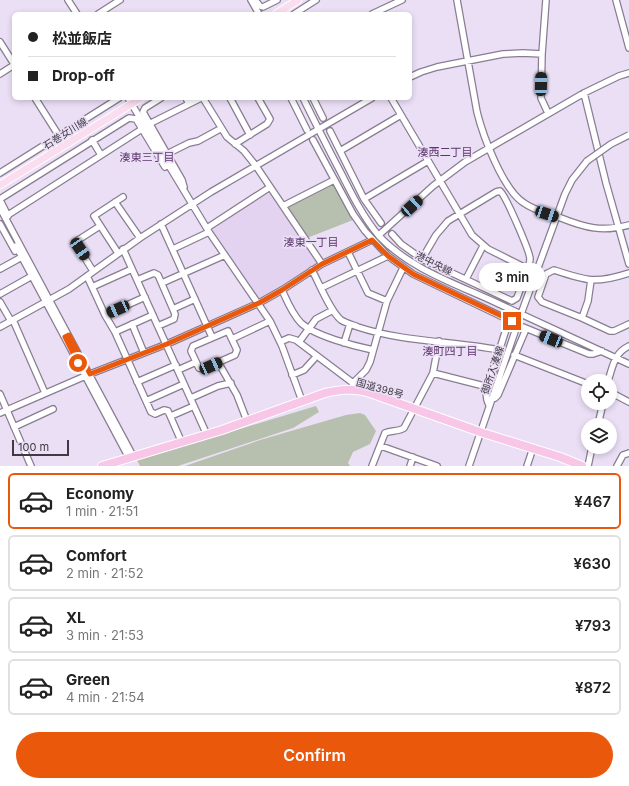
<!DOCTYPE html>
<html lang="en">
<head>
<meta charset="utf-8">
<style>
	body { margin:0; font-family:Inter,"Noto Sans JP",sans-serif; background:#f2f2f2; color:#222; height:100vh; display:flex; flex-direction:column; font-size:15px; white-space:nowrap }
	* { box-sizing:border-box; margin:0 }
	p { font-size:13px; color:#767676 }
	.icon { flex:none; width:22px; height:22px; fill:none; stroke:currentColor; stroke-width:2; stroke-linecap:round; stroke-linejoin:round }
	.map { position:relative; height:466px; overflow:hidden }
	.side { display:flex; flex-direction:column; background:#fff; flex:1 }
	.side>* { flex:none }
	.guide { position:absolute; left:12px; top:12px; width:400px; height:88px; border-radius:6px; box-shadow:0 2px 6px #0003; display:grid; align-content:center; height:88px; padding:0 16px; background:#fff }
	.buttons { position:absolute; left:581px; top:374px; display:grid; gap:8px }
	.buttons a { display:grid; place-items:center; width:36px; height:36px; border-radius:50%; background:#fff; box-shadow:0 2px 6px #0003; font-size:20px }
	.scale { position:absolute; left:12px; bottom:10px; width:57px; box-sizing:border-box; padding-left:4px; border:2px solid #3f3a43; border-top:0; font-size:11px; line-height:14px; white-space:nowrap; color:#3f3a43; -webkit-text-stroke:3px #ebdff6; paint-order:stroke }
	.end { position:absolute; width:18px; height:18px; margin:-9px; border:5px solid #ea580c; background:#fff; box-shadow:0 0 0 2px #fff }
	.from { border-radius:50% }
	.bubble { position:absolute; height:28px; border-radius:14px; background:#fff; box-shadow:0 2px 6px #0003; font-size:13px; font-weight:600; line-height:28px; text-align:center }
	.car { position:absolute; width:12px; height:24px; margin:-12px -6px; border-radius:5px; box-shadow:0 0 3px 1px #0007; background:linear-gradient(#222 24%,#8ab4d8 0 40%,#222 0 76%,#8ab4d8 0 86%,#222 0) }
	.guide b { display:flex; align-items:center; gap:14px; height:38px; font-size:15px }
	.guide b+b { border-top:1px solid #e0e0e0 }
	.guide i { width:10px; height:10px; background:#222 }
	ul { padding:7px 0 0; list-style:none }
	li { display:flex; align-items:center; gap:12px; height:56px; margin:0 8px 6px; padding:0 8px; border:2px solid #e0e0e0; border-radius:6px }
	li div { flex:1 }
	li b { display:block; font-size:15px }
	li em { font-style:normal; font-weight:600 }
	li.active { border-color:#ea580c }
	li>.icon { width:36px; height:36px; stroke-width:1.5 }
	.primary-button { display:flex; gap:8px; margin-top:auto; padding:8px 16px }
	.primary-button a { flex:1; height:46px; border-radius:24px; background:#ea580c; color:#fff; font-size:16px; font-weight:600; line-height:46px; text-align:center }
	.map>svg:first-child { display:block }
	.built { fill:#e3d3f1 }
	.green { fill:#b7c0ae }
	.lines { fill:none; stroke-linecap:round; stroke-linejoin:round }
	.minor-casing { stroke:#897d92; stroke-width:8 }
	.major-casing { stroke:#fff; stroke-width:9 }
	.highway-casing { stroke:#fff; stroke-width:10 }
	.minor { stroke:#fff; stroke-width:5.5 }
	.major { stroke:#fbddf0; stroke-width:7 }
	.highway { stroke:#f8c6e6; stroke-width:8 }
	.minor-bridge-casing { stroke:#897d92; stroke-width:8; stroke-linecap:butt }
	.minor-bridge { stroke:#fff; stroke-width:5.5 }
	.route { stroke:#ea580c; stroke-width:5 }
	.labels { text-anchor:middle; stroke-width:3.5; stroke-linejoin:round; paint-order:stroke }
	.street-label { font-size:10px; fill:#3f3a43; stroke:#ebdff6 }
	.neighbourhood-label { font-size:11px; fill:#5c356c; stroke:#ebdff6 }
</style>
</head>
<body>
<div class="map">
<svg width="629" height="466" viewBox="0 0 629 466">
	<rect width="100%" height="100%" fill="#ebdff6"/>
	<path class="built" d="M267,193L270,194L316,261V264L262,298L258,297L213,230L214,227Z"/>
	<path class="green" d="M331,186H334L353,220L307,238L288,210L289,207Z
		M316,406L319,412L293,428L178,466H140L137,460Z
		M360,413L365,415L376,431L370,444L353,452L348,463L350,466H185L260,440L346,415Z"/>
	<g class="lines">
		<g class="minor-casing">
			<path id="minor" d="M68,0L77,14
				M251,0L259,14
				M255,0L260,6L263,7L277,0
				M457,0L477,112C483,136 503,190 524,203C535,211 548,213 561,218C586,228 602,232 629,225
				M546,0L542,54L541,98L548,113
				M616,0L629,48
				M98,14L120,0
				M294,14L316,0
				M372,14L402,0
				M0,42L14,64
				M0,74L14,65
				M410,77L421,72L437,67L503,54L523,53L542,54
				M584,93L606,183L629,264
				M35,98L59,136
				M128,98L209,232L270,321L282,346L302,401
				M161,98L145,108L143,112L182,180L184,187
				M186,98L189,104
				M203,98L227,137L244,151L256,166L322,264
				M230,98L250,135
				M291,98L307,130
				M303,98C315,122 327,147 340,171C351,193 363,217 379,236C410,269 456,284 497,303C541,323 585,344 629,364
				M313,98L323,118
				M391,98L472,235L488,249L528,269
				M149,124L201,98
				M330,131L364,199L381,223
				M92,140L101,155
				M313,140L353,214L365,231L388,256L413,274L509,320L486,392L487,400L489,405
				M235,144L267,124L270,119L258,98
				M340,151L401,115
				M167,154L189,143L198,141L220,129
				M0,173L119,98
				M0,199L129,118L136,119L165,167
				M364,199L428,161
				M0,200L8,216
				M115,202L140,238
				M283,206L334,180
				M0,208L133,456
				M8,215L142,129
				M0,224L15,251
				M161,224L212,337
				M207,228L270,187
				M392,234L401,244L422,259L512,301L517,298C520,289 530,267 530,259C530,252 506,196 500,191L496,192L448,221L436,235L422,259
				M379,235L433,186L465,162L584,93L619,76L629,73
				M16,246L129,458
				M123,249L207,435
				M173,249L209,232
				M348,252L368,293L387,301
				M118,253L94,216L123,197
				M0,269L20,258
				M312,270C319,283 330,311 341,320C346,323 353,325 358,327C403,342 452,341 499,350
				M93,271L75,242L100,226
				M629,273C595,284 587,281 554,270L546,274L538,297L542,302L582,318L610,331H614L629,324
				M87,276L105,315L115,332L151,412L155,414L164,410L168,411L182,443
				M466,279L483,246
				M137,280L154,273L158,275L175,314L174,319L158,326
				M162,283L225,255
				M92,287L132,269
				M321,288L388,256
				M282,290C287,301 292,314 301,323C315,336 354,346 373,350
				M0,294L32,276
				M0,302L11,321
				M173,309L195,299
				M105,315L145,297
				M582,318L588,301L591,280
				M13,320L45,393
				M132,324L144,353
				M0,327L69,289L140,238L211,192L372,98
				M523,327L589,354H593L602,351
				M228,331L237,350L235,355L203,369L199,368L191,351L193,346Z
				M115,332L153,315
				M232,339L270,321
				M280,342L289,338L296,340L353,383
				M299,342L316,319L333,310
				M344,343L350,324
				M514,355L588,384
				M218,362L237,395L247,421
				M178,370L196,362
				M433,373L488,387
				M292,375L304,370L314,359
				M608,381C613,366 614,353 629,346
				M137,382L176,365
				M352,389L353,383L366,370L370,362L387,301L403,268
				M610,392L629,402
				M0,394L31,466
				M191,398L218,386L231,383
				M491,399L495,398L498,395L526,329
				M146,401L184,384
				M0,413L90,374L167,344L259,303L282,290L322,264L372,240
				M171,416L194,406
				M598,425L603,403
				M14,427L53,409
				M381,446L437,466
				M372,466L385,433C391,430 398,432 404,428L433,373L439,341
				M410,466L413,457
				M469,466L521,314L565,194L572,180L587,161
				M527,466L533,448
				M588,466L592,447
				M617,466L623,455L629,453"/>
		</g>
		<g class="major-casing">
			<path id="major" d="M276,14L298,0
				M0,185L141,98"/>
		</g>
		<g class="highway-casing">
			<path id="highway" d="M102,466L222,430L325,393C339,390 352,388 367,392L480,432L560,457L582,466"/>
		</g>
		<use href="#minor" class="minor"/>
		<use href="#major" class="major"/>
		<use href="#highway" class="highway"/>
		<g class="minor-bridge-casing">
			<path id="minor-bridge" d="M587,161L611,144L629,135"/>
		</g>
		<use href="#minor-bridge" class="minor-bridge"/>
	</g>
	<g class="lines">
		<path class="route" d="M78,363L65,337L69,335L90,374L167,344L259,303L282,290L322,264L372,240L388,256L413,274L512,321"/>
	</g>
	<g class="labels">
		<g class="street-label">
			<text transform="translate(65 133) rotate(-32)" y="4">石巻女川線</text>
			<text transform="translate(434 263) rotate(27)" y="4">港中央線</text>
			<text transform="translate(492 370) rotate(-71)" y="4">御所入湊線</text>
			<text transform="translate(380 388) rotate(16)" y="4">国道398号</text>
		</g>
		<g class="neighbourhood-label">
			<text x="445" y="156">湊西二丁目</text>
			<text x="147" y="161">湊東三丁目</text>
			<text x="311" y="246">湊東一丁目</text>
			<text x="450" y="355">湊町四丁目</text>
		</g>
	</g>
</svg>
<div class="buttons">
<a><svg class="icon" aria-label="locate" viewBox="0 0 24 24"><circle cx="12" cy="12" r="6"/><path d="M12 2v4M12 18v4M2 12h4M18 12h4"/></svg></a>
<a><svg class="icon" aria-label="layers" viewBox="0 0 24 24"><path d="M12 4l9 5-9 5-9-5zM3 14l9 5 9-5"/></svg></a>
</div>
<div class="scale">100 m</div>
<i class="end from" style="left:78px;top:363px"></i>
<i class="end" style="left:512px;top:321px"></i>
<div class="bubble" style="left:479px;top:263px;width:66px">3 min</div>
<i class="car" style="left:541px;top:84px;rotate:1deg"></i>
<i class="car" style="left:412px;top:206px;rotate:48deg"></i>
<i class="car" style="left:547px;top:214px;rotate:108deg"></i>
<i class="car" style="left:80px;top:249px;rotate:146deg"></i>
<i class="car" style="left:118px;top:309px;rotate:246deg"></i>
<i class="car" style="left:551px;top:339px;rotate:292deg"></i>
<i class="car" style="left:211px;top:366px;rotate:66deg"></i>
<div class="guide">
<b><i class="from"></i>松並飯店</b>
<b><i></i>Drop-off</b>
</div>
</div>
<section class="side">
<ul>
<li class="active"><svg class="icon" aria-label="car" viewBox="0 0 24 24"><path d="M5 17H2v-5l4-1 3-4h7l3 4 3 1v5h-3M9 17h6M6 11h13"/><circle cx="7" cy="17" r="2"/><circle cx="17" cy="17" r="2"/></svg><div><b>Economy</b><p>1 min · 21:51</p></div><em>¥467</em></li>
<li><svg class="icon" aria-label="car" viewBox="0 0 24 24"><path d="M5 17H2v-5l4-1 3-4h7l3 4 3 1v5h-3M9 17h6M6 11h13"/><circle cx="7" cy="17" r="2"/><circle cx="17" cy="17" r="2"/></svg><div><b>Comfort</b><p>2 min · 21:52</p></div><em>¥630</em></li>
<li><svg class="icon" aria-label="car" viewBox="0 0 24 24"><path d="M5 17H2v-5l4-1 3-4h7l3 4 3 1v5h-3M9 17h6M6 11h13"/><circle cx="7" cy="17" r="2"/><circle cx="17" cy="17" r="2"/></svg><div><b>XL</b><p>3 min · 21:53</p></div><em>¥793</em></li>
<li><svg class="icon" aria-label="car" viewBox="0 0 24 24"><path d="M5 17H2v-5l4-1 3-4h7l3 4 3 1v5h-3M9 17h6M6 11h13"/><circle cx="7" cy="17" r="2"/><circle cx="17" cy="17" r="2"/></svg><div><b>Green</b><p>4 min · 21:54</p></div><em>¥872</em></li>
</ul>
<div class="primary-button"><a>Confirm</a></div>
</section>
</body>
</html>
